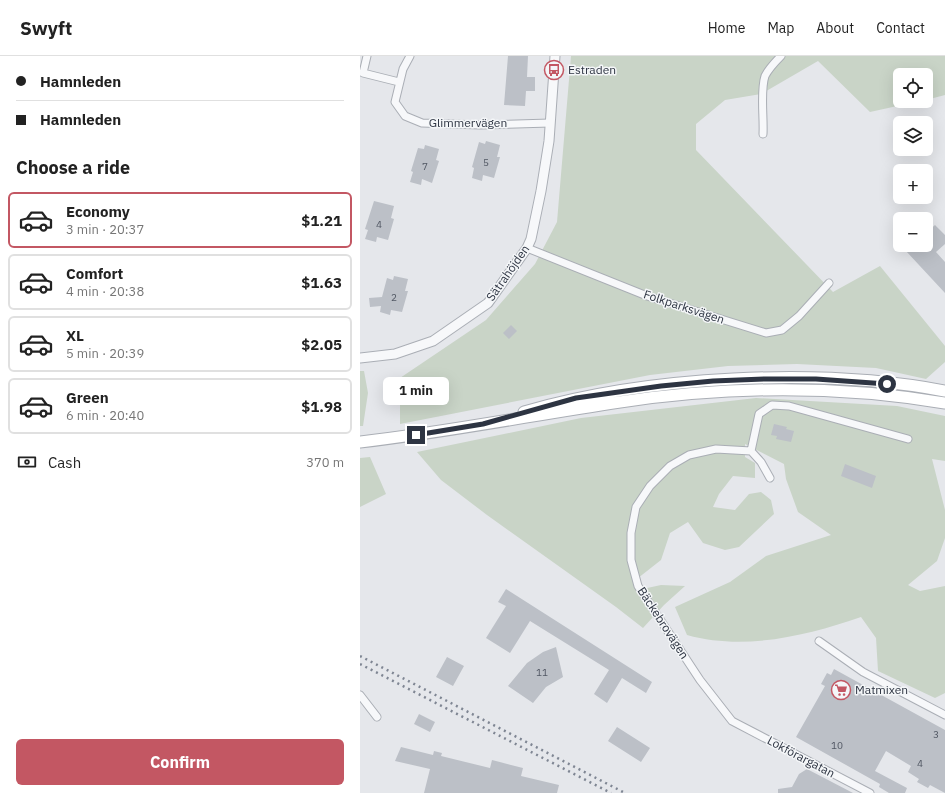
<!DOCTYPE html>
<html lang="en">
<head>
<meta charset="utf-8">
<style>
	body { margin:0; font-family:"IBM Plex Sans",sans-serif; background:#f6f6f6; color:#222; height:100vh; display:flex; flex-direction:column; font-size:15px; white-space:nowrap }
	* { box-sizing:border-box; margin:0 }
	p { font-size:13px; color:#767676 }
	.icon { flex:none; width:22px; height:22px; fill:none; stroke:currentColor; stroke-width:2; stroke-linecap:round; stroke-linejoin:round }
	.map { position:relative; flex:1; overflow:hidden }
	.side { display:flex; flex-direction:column; background:#fff; width:360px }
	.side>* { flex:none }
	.top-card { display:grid; align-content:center; height:88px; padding:0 16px; background:#fff }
	.tools { position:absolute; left:533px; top:12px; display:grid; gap:8px }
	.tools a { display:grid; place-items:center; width:40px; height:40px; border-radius:6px; background:#fff; box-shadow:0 4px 16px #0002; font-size:20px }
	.end { position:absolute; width:18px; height:18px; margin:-9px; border:5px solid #2d3442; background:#fff; box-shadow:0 0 0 2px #fff }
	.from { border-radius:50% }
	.bubble { position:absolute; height:28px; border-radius:6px; background:#fff; box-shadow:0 4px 16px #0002; font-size:13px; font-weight:700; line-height:28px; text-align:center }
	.top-card b { display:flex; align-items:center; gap:14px; height:38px; font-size:15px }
	.top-card b+b { border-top:1px solid #e0e0e0 }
	.top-card i { width:10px; height:10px; background:#222 }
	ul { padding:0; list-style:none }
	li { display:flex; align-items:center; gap:12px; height:56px; margin:0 8px 6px; padding:0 8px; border:2px solid #e0e0e0; border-radius:6px }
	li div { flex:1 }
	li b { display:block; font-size:15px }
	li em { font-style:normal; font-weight:700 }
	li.selected { border-color:#c35763 }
	li>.icon { width:36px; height:36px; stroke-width:1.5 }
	h2 { padding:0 16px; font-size:18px; line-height:48px }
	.pay { display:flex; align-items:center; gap:10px; height:44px; padding:0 16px; font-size:15px }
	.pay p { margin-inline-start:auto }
	.action { display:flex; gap:8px; margin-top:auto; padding:8px 16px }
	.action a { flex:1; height:46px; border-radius:6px; background:#c35763; color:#fff; font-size:16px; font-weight:700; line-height:46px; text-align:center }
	header { display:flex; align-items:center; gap:24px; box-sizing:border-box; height:56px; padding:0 20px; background:#fff; border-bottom:1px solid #e0e0e0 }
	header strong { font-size:19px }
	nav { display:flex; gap:22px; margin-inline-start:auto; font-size:14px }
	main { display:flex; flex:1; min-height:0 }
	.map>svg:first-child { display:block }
	.green { fill:#c9d4c7 }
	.building { fill:#bcc0c7 }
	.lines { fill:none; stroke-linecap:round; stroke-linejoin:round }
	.minor-casing { stroke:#aaaeb5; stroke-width:9 }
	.tertiary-casing { stroke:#aaaeb5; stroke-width:11 }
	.secondary-casing { stroke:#aaaeb5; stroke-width:13 }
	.minor { stroke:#f7f8fa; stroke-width:7 }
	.tertiary { stroke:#f7f8fa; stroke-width:9 }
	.secondary { stroke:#fff; stroke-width:11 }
	.rail { stroke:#7f8693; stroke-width:2.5; stroke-dasharray:2 4; stroke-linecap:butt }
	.route { stroke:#2d3442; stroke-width:5 }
	.labels { text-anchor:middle; stroke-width:3; stroke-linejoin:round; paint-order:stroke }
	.number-label { font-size:10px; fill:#515763 }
	.poi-label { font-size:12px; fill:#2d3442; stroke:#f4f6f8; text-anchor:start }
	.street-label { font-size:12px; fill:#2d3442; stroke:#f4f6f8 }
</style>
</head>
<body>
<header>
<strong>Swyft</strong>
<nav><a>Home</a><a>Map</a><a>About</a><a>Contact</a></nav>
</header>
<main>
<section class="side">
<div class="top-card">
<b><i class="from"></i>Hamnleden</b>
<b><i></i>Hamnleden</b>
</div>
<h2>Choose a ride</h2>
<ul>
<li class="selected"><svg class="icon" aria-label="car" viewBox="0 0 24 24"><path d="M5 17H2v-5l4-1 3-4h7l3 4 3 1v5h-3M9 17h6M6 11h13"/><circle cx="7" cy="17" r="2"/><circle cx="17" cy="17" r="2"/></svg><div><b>Economy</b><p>3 min · 20:37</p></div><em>$1.21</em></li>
<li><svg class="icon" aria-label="car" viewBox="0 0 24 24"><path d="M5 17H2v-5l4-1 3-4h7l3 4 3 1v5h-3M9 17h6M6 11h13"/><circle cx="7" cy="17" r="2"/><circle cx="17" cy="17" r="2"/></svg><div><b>Comfort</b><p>4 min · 20:38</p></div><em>$1.63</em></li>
<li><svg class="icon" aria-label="car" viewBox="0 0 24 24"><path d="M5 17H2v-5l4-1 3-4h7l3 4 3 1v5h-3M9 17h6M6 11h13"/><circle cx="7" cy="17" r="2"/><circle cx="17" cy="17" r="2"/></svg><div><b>XL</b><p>5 min · 20:39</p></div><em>$2.05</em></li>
<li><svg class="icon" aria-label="car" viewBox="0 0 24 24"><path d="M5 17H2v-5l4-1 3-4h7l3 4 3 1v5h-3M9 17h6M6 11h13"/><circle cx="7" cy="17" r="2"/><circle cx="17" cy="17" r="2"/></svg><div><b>Green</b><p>6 min · 20:40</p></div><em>$1.98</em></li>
</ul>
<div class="pay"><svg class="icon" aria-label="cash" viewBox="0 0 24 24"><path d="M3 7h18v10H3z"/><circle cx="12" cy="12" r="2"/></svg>Cash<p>370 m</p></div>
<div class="action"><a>Confirm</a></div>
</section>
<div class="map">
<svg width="585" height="737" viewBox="0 0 585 737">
	<rect width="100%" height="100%" fill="#e5e7eb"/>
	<path class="green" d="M211,0H585V39L566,44V19H540V45H560L510,56L458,5L401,38L365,44L336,68V94L473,236L520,210L585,290V306L566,323L516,312L437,308L368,310L290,319L40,368V322L126,264L175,208L197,166Z
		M0,315H4L8,337L3,370H0Z
		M396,342L537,350L585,360V405L572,403L585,454V482L577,505L548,529L560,535L585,530V637L575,642L518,615L516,582L501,561C446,580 384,595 327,579L315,551L370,526L406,500L471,479L438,456L426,423L424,408L385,388V401L395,407V422L373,420L359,438L353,451L375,454L389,438L401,436L411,444L414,458L379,491L365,494L343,487L328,466L310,477L301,504L273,526L278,534L301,529L325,530L304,549L283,572L256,551L127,459L81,424L57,396L221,362Z
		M10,401L26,438L0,451V402Z"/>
	<path class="building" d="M148,0H168L167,21H175V35H166L165,50L144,49Z
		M126,85L140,89L137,101H140L134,122L123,119L122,125L112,122L114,112L112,111L119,86L125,88Z
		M65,89L79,93L76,104L79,105L72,127L62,123L61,129L50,126L53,116L51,115L58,92L64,93Z
		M14,145L34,150L31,162L34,163L28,184L17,181L16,186L5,183L8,174L5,173Z
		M575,169L585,179V188L576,196L585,206V237L546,195L553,189H566V177Z
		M34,220L48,223L45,235H48L42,256L31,254L30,259L20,256L21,250L10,251L9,242L22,241L27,222L33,224Z
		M151,269L157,275L149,283L143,277Z
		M414,368L427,371L426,373L434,375L431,386L416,383L417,380L411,379Z
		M485,408L516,420L512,432L481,420Z
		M146,533L292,626L286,637L262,622L247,647L234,638L249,614L170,565L150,597L126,582L146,550L138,546Z
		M196,591L203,621L186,631L173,647L148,630L167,607L183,596Z
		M87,601L104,610L93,630L76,621Z
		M474,613L585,674V737L570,729L568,732L557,726L559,723L548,716L551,710L526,695L515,715L547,732L545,737H529L519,731L520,728L436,681L465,630L461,628L467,617L471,619Z
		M59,658L75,666L70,676L54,668Z
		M257,671L290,692L281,706L248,685Z
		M41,691L73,699L74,695L82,697L81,700L130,712L132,704L163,712L161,720L199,729L197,737H64L70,713L35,705Z
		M447,713L493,737H418V733L432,731L439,718Z"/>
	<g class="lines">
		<g class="minor-casing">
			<path id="minor" d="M7,0L3,17L39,26
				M50,0L43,13L35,46L45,60L62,67L120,69L190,67
				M403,78C404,62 400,35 405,20C409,12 415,6 421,0
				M167,192L287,240L406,277L422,274L439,260L469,227
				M391,395L399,358L412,349L429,350L548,383
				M410,422L401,406L391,395L356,393L329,399L310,410L290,430L276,451L271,477V504L278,530L340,624L372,665L510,737
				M459,585L503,616L585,659
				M0,639L17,661"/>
		</g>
		<g class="tertiary-casing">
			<path id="tertiary" d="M0,302L35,298L73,285L128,247L167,192L171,183L181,135L189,85L195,0"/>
		</g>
		<g class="secondary-casing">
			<path id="secondary" d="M164,356C287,320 459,311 585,335
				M0,386C87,376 173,359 260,346C368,330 478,329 585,347"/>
		</g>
		<use href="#minor" class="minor"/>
		<use href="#tertiary" class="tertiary"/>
		<use href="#secondary" class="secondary"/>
		<path class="rail" d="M0,600L265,737
			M0,608L251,737"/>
	</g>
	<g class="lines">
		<path class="route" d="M56,379L123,368L216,342L301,330L353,325L405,323H456L527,328"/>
	</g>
	<defs>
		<g id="bus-ring" transform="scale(1)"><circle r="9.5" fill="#f4f6f8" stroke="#c35763" stroke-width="1.5"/><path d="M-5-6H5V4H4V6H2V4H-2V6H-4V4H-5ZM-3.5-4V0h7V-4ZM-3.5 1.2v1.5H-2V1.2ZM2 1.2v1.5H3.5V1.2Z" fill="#c35763"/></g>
		<g id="supermarket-ring" transform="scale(1)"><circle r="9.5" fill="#f4f6f8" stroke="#c35763" stroke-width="1.5"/><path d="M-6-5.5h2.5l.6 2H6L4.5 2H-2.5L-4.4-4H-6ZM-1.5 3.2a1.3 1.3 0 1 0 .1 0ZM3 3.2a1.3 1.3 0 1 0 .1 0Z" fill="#c35763"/></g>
	</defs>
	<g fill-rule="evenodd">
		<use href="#bus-ring" x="194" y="14"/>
		<use href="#supermarket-ring" x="481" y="634"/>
	</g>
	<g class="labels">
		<g class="number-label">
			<text x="126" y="110">5</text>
			<text x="65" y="114">7</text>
			<text x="19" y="172">4</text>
			<text x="34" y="245">2</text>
			<text x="182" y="620">11</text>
			<text x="576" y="682">3</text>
			<text x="477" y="693">10</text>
			<text x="560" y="711">4</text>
		</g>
		<g class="poi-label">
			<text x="208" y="18">Estraden</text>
			<text x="495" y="638">Matmixen</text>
		</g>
		<g class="street-label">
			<text x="108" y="71">Glimmervägen</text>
			<text transform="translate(148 217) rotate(-55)" y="4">Sätrahöjden</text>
			<text transform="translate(324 251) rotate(18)" y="4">Folkparksvägen</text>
			<text transform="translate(303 567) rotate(57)" y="4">Bäckebrovägen</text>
			<text transform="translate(441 701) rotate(28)" y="4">Lokförargatan</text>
		</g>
	</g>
</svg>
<div class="tools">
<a><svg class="icon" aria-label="locate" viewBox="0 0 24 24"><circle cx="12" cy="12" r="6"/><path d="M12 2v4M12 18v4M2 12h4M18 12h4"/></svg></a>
<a><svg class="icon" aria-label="layers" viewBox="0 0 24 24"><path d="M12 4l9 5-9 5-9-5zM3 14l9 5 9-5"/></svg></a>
<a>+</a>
<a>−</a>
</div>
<i class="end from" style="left:527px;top:328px"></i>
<i class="end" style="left:56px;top:379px"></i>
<div class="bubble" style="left:23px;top:321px;width:66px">1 min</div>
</div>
</main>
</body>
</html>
